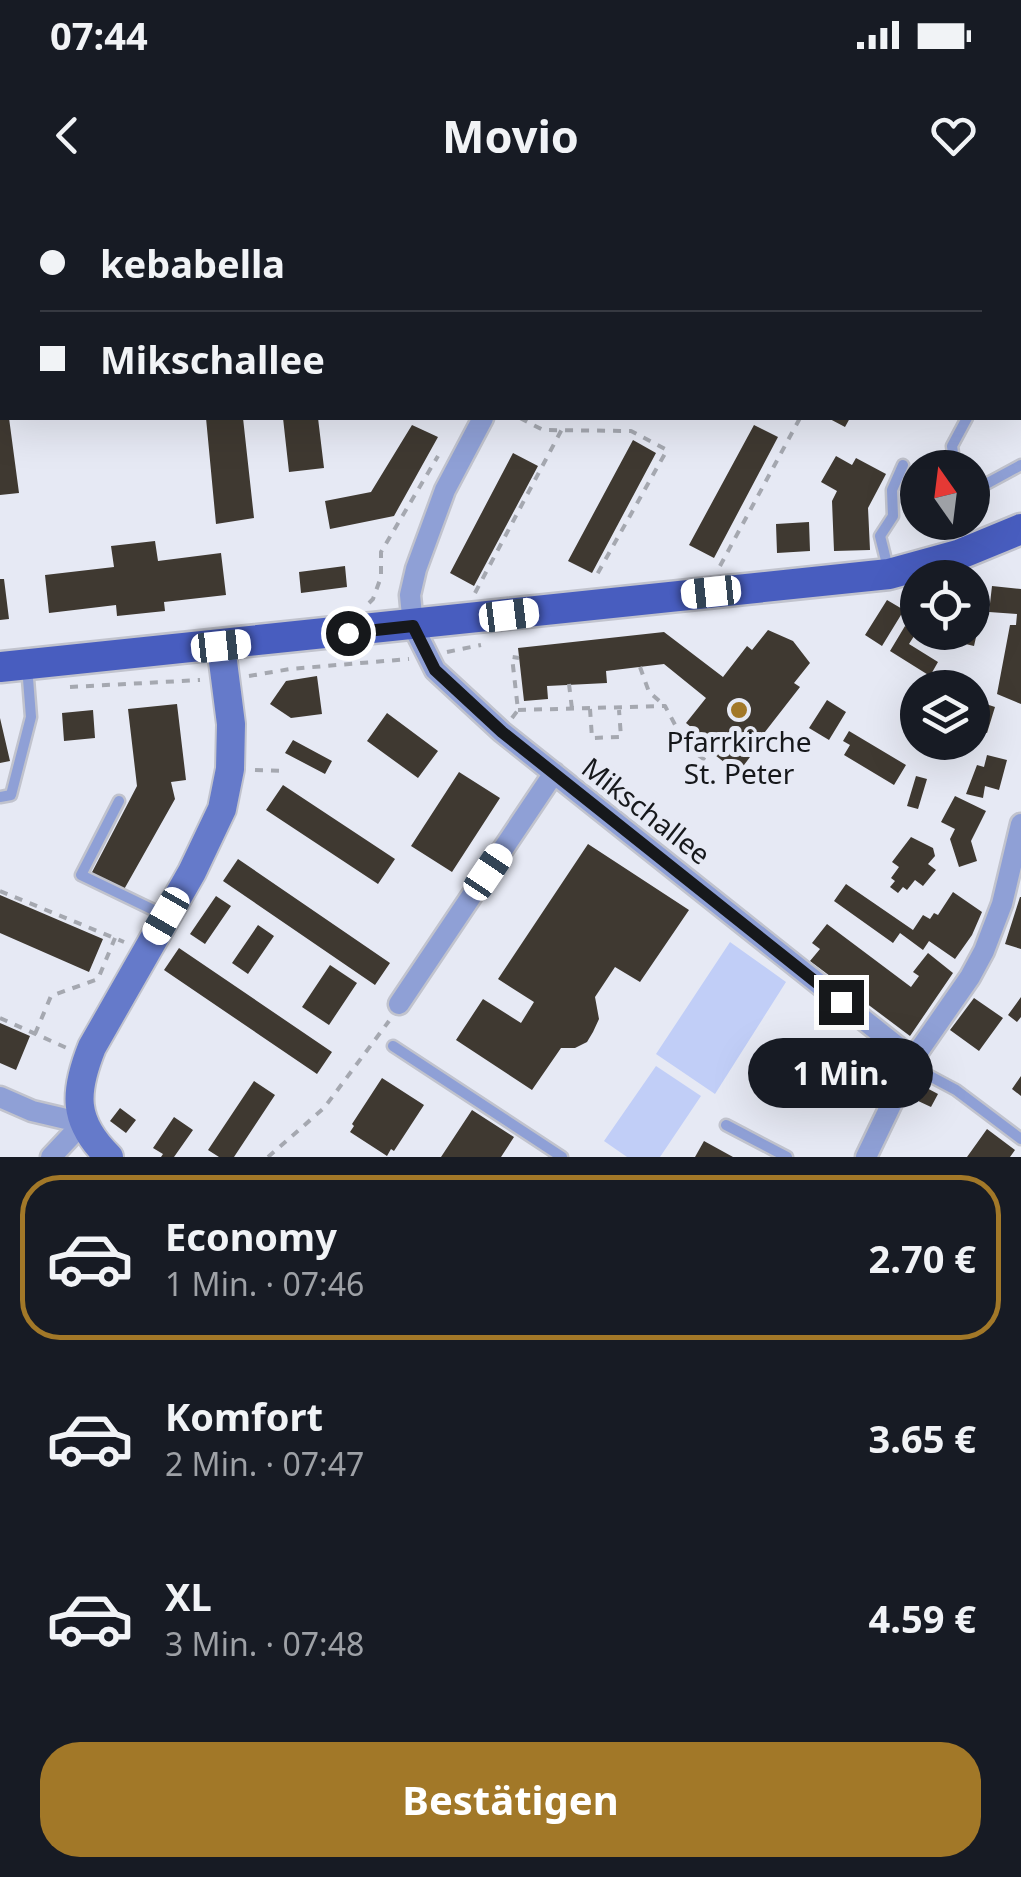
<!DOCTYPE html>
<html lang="de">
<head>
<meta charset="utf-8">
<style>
	body { margin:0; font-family:"Noto Sans",sans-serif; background:#242831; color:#f1f3f6; height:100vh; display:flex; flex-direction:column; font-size:38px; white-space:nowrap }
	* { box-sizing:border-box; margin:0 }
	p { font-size:32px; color:#9ea1a6 }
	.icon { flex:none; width:55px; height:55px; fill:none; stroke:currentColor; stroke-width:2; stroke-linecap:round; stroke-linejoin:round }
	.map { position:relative; height:957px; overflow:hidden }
	.side { display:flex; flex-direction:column; background:#171b24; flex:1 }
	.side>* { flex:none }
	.top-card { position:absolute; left:0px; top:0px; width:1022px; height:220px; box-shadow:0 10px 40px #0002; display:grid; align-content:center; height:220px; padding:0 40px; background:#171b24 }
	.needle { width:65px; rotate:346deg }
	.tools { position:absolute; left:900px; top:250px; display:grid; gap:20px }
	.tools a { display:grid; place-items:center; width:90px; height:90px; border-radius:50%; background:#171b24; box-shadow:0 10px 40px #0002; font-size:50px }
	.end { position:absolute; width:45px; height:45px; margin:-22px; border:12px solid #16181b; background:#fff; box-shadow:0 0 0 5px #fff }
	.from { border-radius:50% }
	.bubble { position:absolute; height:70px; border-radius:35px; background:#171b24; box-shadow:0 10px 40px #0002; font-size:32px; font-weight:700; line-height:70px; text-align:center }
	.car { position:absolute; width:30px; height:60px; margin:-30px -15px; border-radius:12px; box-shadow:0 0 8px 2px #0007; background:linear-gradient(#fff 24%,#345 0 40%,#fff 0 76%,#345 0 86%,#fff 0) }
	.top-card b { display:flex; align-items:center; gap:35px; height:95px; font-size:38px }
	.top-card b+b { border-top:2px solid #363941 }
	.top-card i { width:25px; height:25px; background:#f1f3f6 }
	ul { padding:18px 0 0; list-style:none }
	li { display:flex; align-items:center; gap:30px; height:165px; margin:0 20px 15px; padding:0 20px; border:5px solid transparent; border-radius:40px }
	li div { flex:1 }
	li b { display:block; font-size:38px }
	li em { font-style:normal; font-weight:700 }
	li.active { border-color:#a27828 }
	li>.icon { width:90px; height:90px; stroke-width:1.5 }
	.button { display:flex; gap:20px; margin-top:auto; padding:20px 40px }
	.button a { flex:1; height:115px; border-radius:40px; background:#a27828; color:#fff; font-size:40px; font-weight:700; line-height:115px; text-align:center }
	.status { display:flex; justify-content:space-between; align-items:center; height:70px; padding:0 50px; background:#171b24; direction:ltr }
	.status svg { height:28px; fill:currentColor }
	header { display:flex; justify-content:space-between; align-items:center; height:130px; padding:0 40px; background:#171b24; font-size:45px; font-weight:700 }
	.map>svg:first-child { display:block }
	.green { fill:#c1cef7 }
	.building { fill:#3f3931 }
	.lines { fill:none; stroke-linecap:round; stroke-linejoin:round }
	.service-casing { stroke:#c1c3cd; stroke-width:15 }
	.minor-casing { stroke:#c1c3cd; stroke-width:25 }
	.secondary-casing { stroke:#c1c3cd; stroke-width:32 }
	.primary-casing { stroke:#c1c3cd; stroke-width:35 }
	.path { stroke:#a5a8b0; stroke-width:4; stroke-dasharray:8 8; stroke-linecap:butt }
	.service { stroke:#8fa0d6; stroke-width:10 }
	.minor { stroke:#8fa0d6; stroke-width:20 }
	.secondary { stroke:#657aca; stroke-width:28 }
	.primary { stroke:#485dbf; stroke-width:30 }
	.route { stroke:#16181b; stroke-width:12 }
	.poi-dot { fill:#a27828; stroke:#e6e9f4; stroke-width:4 }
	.labels { text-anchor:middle; stroke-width:10; stroke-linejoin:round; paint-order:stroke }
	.poi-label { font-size:28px; fill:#16181b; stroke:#e6e9f4 }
	.street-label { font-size:28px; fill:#16181b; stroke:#e6e9f4 }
</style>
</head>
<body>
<div class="status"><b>07:44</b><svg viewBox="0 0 49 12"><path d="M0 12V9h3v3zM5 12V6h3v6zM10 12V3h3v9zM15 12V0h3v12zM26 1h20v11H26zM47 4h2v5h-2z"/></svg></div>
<header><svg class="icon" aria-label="back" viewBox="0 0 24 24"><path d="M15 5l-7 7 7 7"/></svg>Movio<svg class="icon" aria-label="heart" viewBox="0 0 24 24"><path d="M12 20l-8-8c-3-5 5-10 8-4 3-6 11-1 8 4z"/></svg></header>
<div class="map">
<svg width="1021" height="957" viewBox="0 0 1021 957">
	<rect width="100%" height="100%" fill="#e6e9f4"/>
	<path class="green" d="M730,742L786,782L715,894L656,854Z
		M656,866L701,896L660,957H627L604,941Z"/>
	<path class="building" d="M0,218H9L19,293L0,295Z
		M206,218H243L254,318L216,324Z
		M283,218H318L324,268L289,272Z
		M828,218H850L845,227Z
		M412,225L438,237L394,316L330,329L325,301L371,292Z
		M754,225L778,237L714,358L689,345Z
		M633,240L656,253L592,373L568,361Z
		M513,253L538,266L474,386L450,373Z
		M836,256L852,265L856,258L886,274L868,308L870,350L834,351L832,301L837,291L821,282Z
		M809,322L810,351L777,353L776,324Z
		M155,341L158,361L221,353L226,395L164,402L165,411L117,416L116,405L49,413L45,375L114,367L111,346Z
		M345,366L347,387L301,393L299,372Z
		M0,379H4L9,419L0,420Z
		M992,386L1021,389V504L997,494L1010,425H1016L1017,414L989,412Z
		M887,400L904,410L882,446L865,435Z
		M972,423L979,424L974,446L957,442L960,432H972Z
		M905,426L916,433L909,444L938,462L930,476L890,451Z
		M768,430L793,441L810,463L794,483L800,487L747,555L750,557L738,573L697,541L701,535L686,523L706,498L664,464L606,471L607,483L547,486L548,499L524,501L518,448L664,432L723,477L747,446L752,450Z
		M317,476L322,514L291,518L270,504L286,481Z
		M827,500L846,512L829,540L809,528Z
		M983,503L995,507L987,533L976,529Z
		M177,504L186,580L171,582L175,599L122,693L90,676L137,586L128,509Z
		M93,510L95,538L64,541L62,513Z
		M387,513L438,551L418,578L367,541Z
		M0,518L10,561L0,563Z
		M849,531L906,565L894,585L844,555L850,545L843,541Z
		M293,540L332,561L325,574L285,553Z
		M987,555L1007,560L999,590L985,586L983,598L966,594L977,565L984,567Z
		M459,572L500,598L452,672L411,646Z
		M916,576L927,579L918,609L907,606Z
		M283,585L395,659L378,684L266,610Z
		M955,596L986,611L971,641L977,661L959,667L950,639L955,629L941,622Z
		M911,637L933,648L935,656L928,664L936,670L923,686L915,680L907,690L903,687L898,693L890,687L895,681L891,678L899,667L892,662Z
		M588,644L689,710L640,782L615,767L595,797L599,819L593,832L587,842L575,848H561L532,890L456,840L483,799L521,823L534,802L498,779Z
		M238,659L390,763L375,785L223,681Z
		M846,684L913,730L923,715L930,719L934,713L938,715L953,692L982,712L972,735L955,759L929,741L923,750L900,733L893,743L834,701Z
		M0,695L103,739L89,772L0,733Z
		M216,696L231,706L205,744L190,734Z
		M1020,697H1021V749L1005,744Z
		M827,724L911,787L919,776L913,772L928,753L953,773L910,836L810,761L820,749L812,743Z
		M258,725L274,736L248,774L232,763Z
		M179,748L332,852L317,874L164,770Z
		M330,765L357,783L329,825L302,807Z
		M1021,797V817L1017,822L1008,815Z
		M974,798L1003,818L979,851L950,830Z
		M0,823L30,836L16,870L0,863Z
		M1021,876V896L1012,889Z
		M382,878L424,905L394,951L391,949L387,956L350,932L354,926L352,924Z
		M254,881L275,895L234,957H219L208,950Z
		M923,886L938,894L931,907L916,900Z
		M120,908L136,920L126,933L110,921Z
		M472,910L514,937L501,957H441Z
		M174,917L193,930L174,957H161L163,954L153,948Z
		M987,929L1015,950L1010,957H967Z
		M704,941L733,957H695Z"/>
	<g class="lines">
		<g class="service-casing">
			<path id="service" d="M616,0L621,2
				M880,0L885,2
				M699,2L701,0
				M955,268L952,246L967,218
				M972,285L986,284L1021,265
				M888,368L880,336L893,316L892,290L903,265
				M0,597L11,595L31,517L27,466
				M119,601L81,675L166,716
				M393,846L562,957
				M911,866L956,890L1021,939
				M726,925L787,957"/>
		</g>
		<g class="minor-casing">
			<path id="minor" d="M1012,0L1017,2
				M599,2L600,0
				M483,218L445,290L416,369L410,395L413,426L435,470L502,532L913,859
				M399,804L554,573
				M0,897L32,911L83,923
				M51,957L83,923
				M866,957L913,859L970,777L984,751L1002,704L1021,624"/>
		</g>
		<g class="secondary-casing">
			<path id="secondary" d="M109,957C72,921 74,892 92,847L192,672L222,609L230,569L231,524L221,446"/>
		</g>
		<g class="primary-casing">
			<path id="primary" d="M0,467L889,374L958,355L1021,329"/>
		</g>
		<path class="path" d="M520,218L543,230L631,231L667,250L595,378
			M720,366L800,218
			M475,393L562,229
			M369,403L373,399L381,377V352L438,256
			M447,452L481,445
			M640,467L649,492L665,506
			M249,476L290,469L409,459
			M569,484L572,509
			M70,487L200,480
			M590,509L592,538L621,537L619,510
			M518,510L665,506L687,547L705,560
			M512,518L518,510L512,457L519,458
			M255,570L285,571
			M0,691L124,742
			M0,818L69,849
			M35,834L51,796L98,779L115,738
			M268,957L324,908L389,821"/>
		<use href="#service" class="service"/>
		<use href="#minor" class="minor"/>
		<use href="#secondary" class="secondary"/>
		<use href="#primary" class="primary"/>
	</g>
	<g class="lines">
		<path class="route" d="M348,433L413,426L435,470L502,532L841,802"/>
	</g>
	<circle class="poi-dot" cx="739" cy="510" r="10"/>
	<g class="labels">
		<g class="poi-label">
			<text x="739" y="552">Pfarrkirche<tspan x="739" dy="32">St. Peter</tspan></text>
		</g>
		<g class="street-label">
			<text transform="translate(646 611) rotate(38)" y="10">Mikschallee</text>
		</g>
	</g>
</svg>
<div class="tools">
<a><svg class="needle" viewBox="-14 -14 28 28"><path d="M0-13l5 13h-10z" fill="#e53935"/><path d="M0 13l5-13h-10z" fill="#9ea1a6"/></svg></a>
<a><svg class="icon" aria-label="locate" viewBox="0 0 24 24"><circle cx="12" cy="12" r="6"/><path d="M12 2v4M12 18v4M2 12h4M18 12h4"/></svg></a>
<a><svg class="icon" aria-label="layers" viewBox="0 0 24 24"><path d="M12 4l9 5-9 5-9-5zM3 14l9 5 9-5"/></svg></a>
</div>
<i class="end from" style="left:348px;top:433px"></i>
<i class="end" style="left:841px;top:802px"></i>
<div class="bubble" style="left:748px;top:838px;width:185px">1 Min.</div>
<i class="car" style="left:711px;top:392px;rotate:264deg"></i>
<i class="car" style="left:509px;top:415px;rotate:83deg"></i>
<i class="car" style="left:221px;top:446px;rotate:84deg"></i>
<i class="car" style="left:488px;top:672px;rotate:34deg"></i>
<i class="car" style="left:166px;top:716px;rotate:210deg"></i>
<div class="top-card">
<b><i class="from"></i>kebabella</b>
<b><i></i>Mikschallee</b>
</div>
</div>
<section class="side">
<ul>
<li class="active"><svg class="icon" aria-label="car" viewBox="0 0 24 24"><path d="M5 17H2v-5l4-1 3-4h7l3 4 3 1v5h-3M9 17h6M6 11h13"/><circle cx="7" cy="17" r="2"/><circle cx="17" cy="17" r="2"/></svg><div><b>Economy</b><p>1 Min. · 07:46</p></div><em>2.70 €</em></li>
<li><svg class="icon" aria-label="car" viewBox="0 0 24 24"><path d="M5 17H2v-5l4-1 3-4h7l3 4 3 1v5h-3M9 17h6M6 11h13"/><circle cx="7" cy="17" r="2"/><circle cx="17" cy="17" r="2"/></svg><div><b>Komfort</b><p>2 Min. · 07:47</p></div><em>3.65 €</em></li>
<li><svg class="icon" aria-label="car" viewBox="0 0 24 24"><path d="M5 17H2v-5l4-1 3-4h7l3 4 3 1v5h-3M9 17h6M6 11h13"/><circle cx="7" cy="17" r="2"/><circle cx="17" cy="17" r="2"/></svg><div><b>XL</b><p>3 Min. · 07:48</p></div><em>4.59 €</em></li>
</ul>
<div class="button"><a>Bestätigen</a></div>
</section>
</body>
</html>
